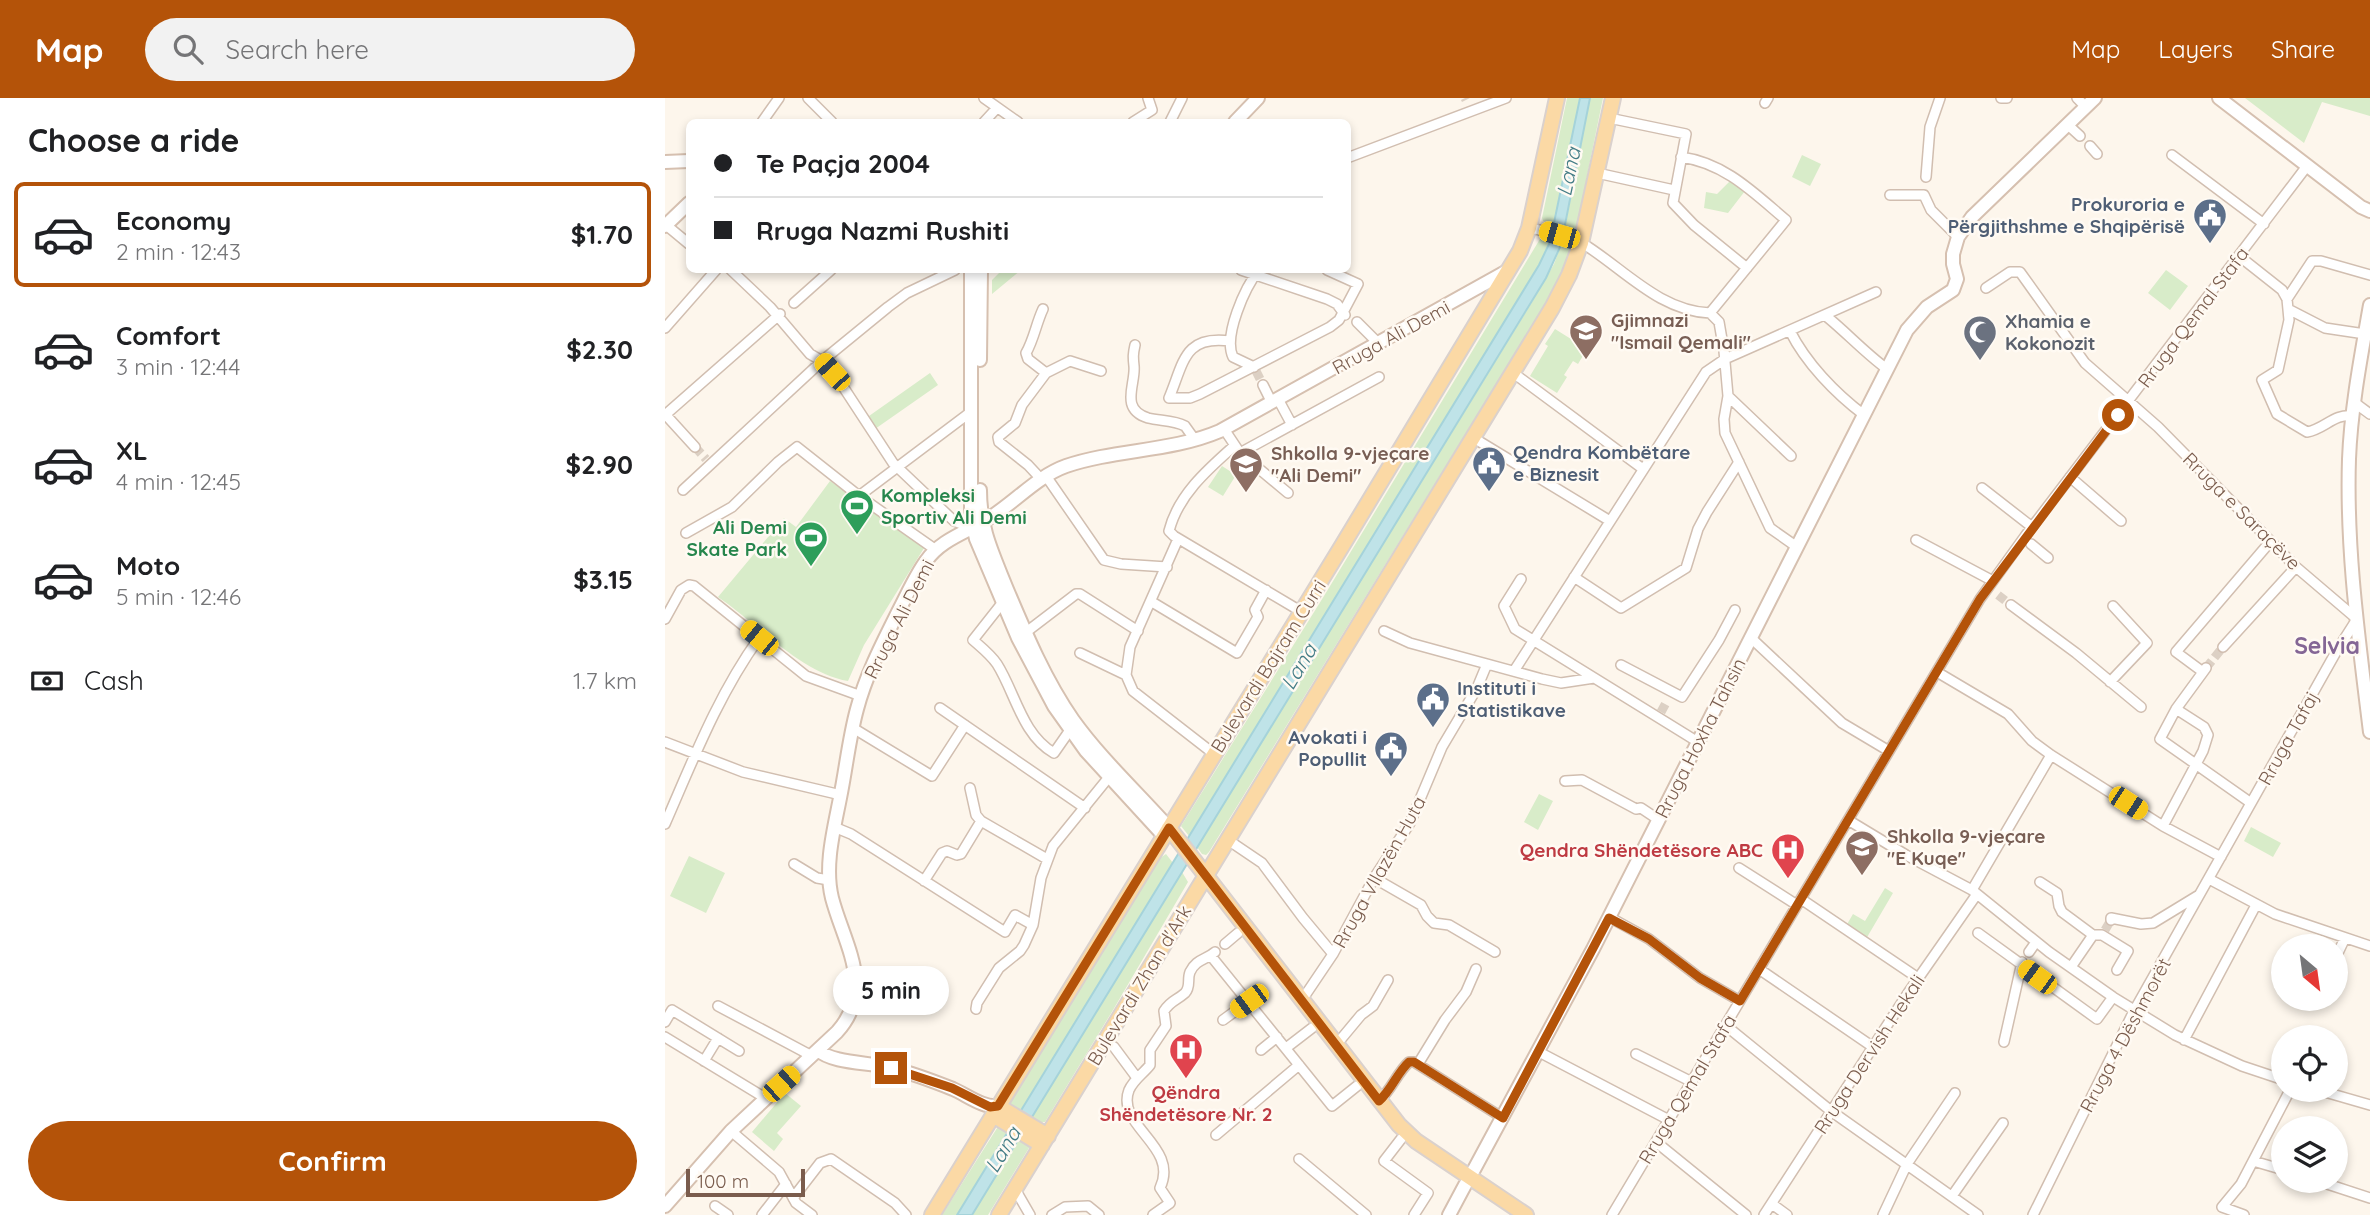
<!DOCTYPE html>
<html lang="en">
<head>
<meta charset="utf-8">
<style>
	body { margin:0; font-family:Quicksand,sans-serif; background:#f2f2f2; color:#202124; height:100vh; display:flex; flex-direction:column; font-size:26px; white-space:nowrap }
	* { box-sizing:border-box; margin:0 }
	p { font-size:23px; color:#757577 }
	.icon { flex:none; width:38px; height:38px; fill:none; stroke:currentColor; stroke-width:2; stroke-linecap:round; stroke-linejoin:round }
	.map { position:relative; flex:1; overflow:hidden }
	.side { display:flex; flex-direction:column; background:#fff; width:665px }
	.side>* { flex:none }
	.guide { position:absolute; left:21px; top:21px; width:665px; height:154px; border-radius:10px; box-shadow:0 4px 10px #0003; display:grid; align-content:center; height:154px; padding:0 28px; background:#fff }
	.needle { width:46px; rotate:151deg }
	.buttons { position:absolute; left:1606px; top:836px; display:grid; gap:14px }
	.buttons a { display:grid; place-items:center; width:77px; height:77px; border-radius:50%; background:#fff; box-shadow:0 4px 10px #0003; font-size:35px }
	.scale { position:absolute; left:21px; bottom:18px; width:119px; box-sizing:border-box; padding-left:7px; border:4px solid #7a5c4d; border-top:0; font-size:19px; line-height:24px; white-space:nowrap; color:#7a5c4d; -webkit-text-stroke:5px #fffaf3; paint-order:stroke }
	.end { position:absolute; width:32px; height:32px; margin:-16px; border:9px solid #b45309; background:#fff; box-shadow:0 0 0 4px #fff }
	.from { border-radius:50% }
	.bubble { position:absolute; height:49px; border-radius:24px; background:#fff; box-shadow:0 4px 10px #0003; font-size:23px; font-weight:700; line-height:49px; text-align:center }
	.car { position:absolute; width:21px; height:42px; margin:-21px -10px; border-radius:9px; box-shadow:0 0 5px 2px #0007; background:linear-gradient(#f5c518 24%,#345 0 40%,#f5c518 0 76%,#345 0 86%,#f5c518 0) }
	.guide b { display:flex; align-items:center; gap:24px; height:66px; font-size:26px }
	.guide b+b { border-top:2px solid #e0e0e0 }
	.guide i { width:18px; height:18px; background:#202124 }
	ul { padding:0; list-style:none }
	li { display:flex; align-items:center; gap:21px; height:105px; margin:0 14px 10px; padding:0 14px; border:4px solid transparent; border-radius:10px }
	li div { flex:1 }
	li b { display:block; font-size:26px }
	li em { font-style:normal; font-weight:700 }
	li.on { border-color:#b45309 }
	li>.icon { width:63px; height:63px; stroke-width:1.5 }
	h2 { padding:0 28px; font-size:32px; line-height:84px }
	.pay { display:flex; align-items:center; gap:18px; height:77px; padding:0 28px; font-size:26px }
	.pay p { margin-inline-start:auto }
	.primary-button { display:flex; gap:14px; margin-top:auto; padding:14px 28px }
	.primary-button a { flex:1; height:80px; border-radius:42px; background:#b45309; color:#fff; font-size:28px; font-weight:700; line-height:80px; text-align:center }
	header { display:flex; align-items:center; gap:42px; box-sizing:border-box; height:98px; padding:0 35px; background:#b45309; color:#fff }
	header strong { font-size:33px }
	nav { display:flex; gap:38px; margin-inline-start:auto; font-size:24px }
	.search { width:490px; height:63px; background:#f2f2f2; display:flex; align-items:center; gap:18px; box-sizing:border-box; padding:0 24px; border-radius:38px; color:#757577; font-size:26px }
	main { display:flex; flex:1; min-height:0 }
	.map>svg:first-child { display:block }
	.green { fill:#d8ecc9 }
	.water { fill:#bfe3e8; stroke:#a5d3da; stroke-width:2 }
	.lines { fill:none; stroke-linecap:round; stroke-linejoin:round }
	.street-tunnel { stroke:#dcd0c4; stroke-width:9; stroke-dasharray:9 4.5; stroke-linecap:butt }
	.street-casing { stroke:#d1beb0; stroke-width:12 }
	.secondary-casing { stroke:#d6c0b0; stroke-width:16 }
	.primary-casing { stroke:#dad1cd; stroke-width:18 }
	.street { stroke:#fff; stroke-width:9 }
	.secondary { stroke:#fff; stroke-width:12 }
	.primary { stroke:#fbd9a5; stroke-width:14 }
	.route { stroke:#b45309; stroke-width:9 }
	.labels { text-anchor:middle; stroke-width:5; stroke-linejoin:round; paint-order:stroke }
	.service-label { font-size:19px; font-weight:bold; fill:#4e5e75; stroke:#fffaf3; text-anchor:end }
	.street-label { font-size:19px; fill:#7a5c4d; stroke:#fffaf3 }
	.education-label { font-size:19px; font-weight:bold; fill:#785e54; stroke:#fffaf3; text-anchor:start }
	.worship-label { font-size:19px; font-weight:bold; fill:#5b616d; stroke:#fffaf3; text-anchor:start }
	.leisure-label { font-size:19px; font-weight:bold; fill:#27864d; stroke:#fffaf3; text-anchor:start }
	.health-label { font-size:19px; font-weight:bold; fill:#be3a42; stroke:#fffaf3; text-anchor:end }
	.water-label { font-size:21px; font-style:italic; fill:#437c86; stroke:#fffaf3 }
	.quarter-label { font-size:23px; font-weight:bold; fill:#846695; stroke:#fffaf3 }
</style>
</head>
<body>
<header>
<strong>Map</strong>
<div class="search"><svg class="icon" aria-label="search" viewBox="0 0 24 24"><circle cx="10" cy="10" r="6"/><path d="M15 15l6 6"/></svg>Search here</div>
<nav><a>Map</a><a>Layers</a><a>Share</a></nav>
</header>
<main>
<section class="side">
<h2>Choose a ride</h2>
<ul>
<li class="on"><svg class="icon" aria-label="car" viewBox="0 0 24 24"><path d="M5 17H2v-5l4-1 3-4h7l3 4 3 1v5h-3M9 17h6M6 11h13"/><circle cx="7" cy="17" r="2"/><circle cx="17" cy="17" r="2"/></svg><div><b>Economy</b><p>2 min · 12:43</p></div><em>$1.70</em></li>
<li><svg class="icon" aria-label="car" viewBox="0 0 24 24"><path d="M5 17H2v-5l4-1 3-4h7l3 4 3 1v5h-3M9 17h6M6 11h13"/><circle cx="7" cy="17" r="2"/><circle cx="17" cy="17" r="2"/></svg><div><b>Comfort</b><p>3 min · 12:44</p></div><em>$2.30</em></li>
<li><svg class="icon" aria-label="car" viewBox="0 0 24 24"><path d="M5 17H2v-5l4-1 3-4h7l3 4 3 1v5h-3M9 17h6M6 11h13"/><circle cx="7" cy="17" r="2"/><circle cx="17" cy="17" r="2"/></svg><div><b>XL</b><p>4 min · 12:45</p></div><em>$2.90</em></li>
<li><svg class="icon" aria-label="car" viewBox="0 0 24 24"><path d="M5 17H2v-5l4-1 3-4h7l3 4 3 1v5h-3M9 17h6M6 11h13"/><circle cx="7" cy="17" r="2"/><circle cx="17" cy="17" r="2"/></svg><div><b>Moto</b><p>5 min · 12:46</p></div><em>$3.15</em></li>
</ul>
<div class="pay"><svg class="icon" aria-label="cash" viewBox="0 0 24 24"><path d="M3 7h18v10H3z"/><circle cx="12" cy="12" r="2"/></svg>Cash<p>1.7 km</p></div>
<div class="primary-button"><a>Confirm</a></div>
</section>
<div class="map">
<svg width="1705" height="1117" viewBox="0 0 1705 1117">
	<rect width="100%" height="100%" fill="#fdf6ec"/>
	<path class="green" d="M902,0H915L889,125L878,123L877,120Z
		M925,0H938L911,132L900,129Z
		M1580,0H1705V18L1657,4L1639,45Z
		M1137,57L1156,66L1145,88L1127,79Z
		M1066,82L1080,93L1063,115L1039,110L1041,94L1052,96Z
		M875,141L885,144L874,167L524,738L516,728L659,498Z
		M896,147L907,150L891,187L874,216L544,754L541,757L537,756L532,749L867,204L889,166Z
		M337,172H356L327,196V182Z
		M1501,172L1523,188L1505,212L1483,195Z
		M890,231L922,251L913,266L908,263L899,277L902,279L892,295L865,278L883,248L880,246Z
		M265,275L273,287L210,331L204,318Z
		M557,368L571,377L558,398L543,389Z
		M165,383L259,450L199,547L183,583C136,575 93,526 53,499L119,420L131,429Z
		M874,696L888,703L873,732L859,724Z
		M1586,729L1616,745L1608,759L1579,743Z
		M501,756L508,765L356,1012L346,1006V1003L492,762Z
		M24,758L60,775L41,815L5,798Z
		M517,774L523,784L448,912L380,1024H376L367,1019Z
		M1220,790L1228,795L1201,841L1181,828L1188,816L1200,823Z
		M120,995L136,1008L112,1035L118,1041L109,1053L87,1034Z
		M334,1027L344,1033L292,1117H277Z
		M354,1039L364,1045V1050L323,1117H307Z"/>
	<path class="water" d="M915,0H925L896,147L881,180L307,1117H292L874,167L885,144Z"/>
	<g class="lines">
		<path class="street-tunnel" d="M800,0L801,2
			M591,273L598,287
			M30,349L41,361
			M1333,497L1346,507
			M1541,570L1558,549
			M996,614L1002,603
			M1440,832L1446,822"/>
		<g class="street-casing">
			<path id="street" d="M143,0L167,24
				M319,0L353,24
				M1336,0H1342
				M1412,0L1421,9
				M1100,5L1103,0
				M944,20L1021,36L1008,105L1029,127L1082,170
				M97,24L114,0
				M319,24L331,11
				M468,24L487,12L483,0
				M505,24L517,0
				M1403,27L1415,38
				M1425,48L1432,56
				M1507,57L1599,126
				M1016,59C1060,65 1089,95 1121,122L1045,215
				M682,60L841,0
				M932,75L1009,92
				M1261,79L1265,29L1275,0
				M1225,97H1259L1266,112L1293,139
				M1,127L24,146
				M864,130C881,133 902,136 917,145C958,170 994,213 1045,215
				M1574,158L1617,192L1622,201L1624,222L1613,272L1597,282L1612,316L1642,334C1660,331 1669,315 1688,318
				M66,172L105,209L145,256L157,263L175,284L228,365L289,423L307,430
				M576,172L662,201L672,206L680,217
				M1321,190L1345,174H1355L1420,265L1493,329L1631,469L1692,521L1671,554L1469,913L1368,1117
				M1622,201L1647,163H1656L1705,177
				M129,205L166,172
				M378,211C371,226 369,241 361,255L363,261L381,275
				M1625,212L1660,230L1700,236
				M1045,215L1054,224L1059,253L1063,298L1059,321L1060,335L1105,430L1132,449
				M1161,218C1182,235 1200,255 1222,271
				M692,224L714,246
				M0,230L51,172
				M1125,233C1141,265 1170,295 1199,317
				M565,243C519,237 519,264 504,300H525L535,296L665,229L674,222L693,186L662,172
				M470,247C468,256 468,259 469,268C471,286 454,311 483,320C495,323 509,322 520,328L530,342
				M589,269L568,259C558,238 580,189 594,172
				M847,274L978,371
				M598,287L607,305
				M1063,298L1126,358
				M613,301L627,327
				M1690,305L1705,316
				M0,316L30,349
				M0,317L115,216
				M559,331L575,355L623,395
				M807,339L945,423
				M569,348C543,371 513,397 504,433L509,438L637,514
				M575,355L714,279
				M381,378L439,462L456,466L502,469
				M1405,379L1456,423
				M377,382L363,367L334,344L333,339L350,325L357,307L381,275L405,263L436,273
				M1317,390L1367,429
				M18,392L157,263L223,209L242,195L290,172
				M194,398L307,313
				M21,435L67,409L113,364L132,349L194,398L271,452
				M513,441L465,549L461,577L468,593L549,656
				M1251,442L1328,483
				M1366,446L1383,460
				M909,479L956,510L1021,470L1033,431L1042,414L1074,364
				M856,481L839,508L850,531L1033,644
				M338,504L308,542C316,549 326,557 332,566C350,594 357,637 389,655L405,632
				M487,504L572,555L593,519L590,512L601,492
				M1346,507L1411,555L1476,609
				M0,521L16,492L24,487L29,488L141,578L196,598
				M719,533L745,545L877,581L896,585L929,580
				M360,535L411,496H415L473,533
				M1085,539L1177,625L1224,653
				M1558,549L1631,469
				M415,555L461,577
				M956,567L1017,599L1054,542L1070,512
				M1541,570L1511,611L1495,641L1586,705
				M849,573L1041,274L1060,261L1211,194
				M1272,574L1343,616L1367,643L1386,657L1498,728L1556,759
				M1538,574L1511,554L1605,444
				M1445,584L1482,545L1448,508
				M275,610L420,710
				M188,630L267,678L300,627
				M0,644L78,674L176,697
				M900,683L917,682L971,711L976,710L994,722
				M305,690L311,717L316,723L382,761
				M1183,722L1241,757L1307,792L1384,854L1448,899L1510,937L1577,968L1619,982
				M0,726C28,662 53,597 94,540
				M1498,728L1538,653L1543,637L1539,629L1511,611
				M169,729L186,736L340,834L350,817L368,827
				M563,742L597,765L638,820L668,856
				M129,766L152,780L164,782
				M1074,770L1132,807
				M709,780L756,807L762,818L769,825L784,827L830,854
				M1544,781L1610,816L1705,848
				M259,783L277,755L282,753L292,757L296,756L316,723
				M1375,784L1392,795L1394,808L1397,814L1428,837
				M1307,792L1386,657
				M1136,801L1253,880
				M944,819L984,841L1035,880L1075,903
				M1446,822V820L1476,826L1488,825L1534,797
				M1313,835L1432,921L1448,899
				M560,846L573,835
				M1364,854L1371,844
				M546,858L667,1008L692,988
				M1671,859L1680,840
				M1406,869L1428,837H1437L1463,853L1452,872
				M1094,871L1208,949
				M637,902L668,856L709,780L745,725L777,649L812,590L822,566
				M53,908L147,958
				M311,911L312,905L334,870L355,853L359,847L368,827L376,780L388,748L444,679
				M558,922L584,903
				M0,924L7,912L74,953
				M1060,927L1166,1013L1313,1117
				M0,939L100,1000
				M1519,942L1591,807
				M440,943L449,949L472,980
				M1339,944L1357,864
				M671,947L696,917L708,908L723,882
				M621,950L647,930
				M596,952L612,939
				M874,954L1004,1022
				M971,956L1027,984
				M39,963L53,940
				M753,966L780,922L801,894L811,871
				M1653,992L1705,1007
				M714,1003C727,991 732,975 744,964H749L838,1020
				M66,1033L114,1074L131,1105L147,1117
				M551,1037L634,967
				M736,1041L719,1063L763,1095L749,1117
				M991,1044L1081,1117
				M634,1061L701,1117
				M1588,1063L1619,1072
				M1653,1083L1705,1100
				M350,1091L365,1117
				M1287,1098L1338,1025
				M128,1100L155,1065L166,1061L230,1105L241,1117
				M1107,1106L1122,1117
				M50,1108L63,1117
				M97,1117L121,1086
				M387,1117L400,1109L423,1108L434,1117
				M488,1117L505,1105L495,1090C515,1048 450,1028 464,992C469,981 478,976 485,967V952L501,928L499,913C506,902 511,903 520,895C526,889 522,881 525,874C531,861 541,862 550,854
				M947,1117L1315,501L1361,437L1642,68
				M1099,1117L1243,895L1312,796
				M1218,1117L1242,1066L1290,995
				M1579,1117L1557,1109L1576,1086L1625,992"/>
		</g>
		<g class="secondary-casing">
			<path id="secondary" d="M1554,0L1696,109L1705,113
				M570,24L593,0
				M0,64L24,63
				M0,128L24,105
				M306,172V417L311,441L353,540L389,608L421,653L499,738
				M1705,207C1696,258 1686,310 1684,361C1681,453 1694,543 1705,634
				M315,262L316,172
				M315,392C315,430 327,454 341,489C360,534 380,582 408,622C436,661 472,694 504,730
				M153,952C168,966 206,964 226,970C247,975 268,983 288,991C302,997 318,1010 333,1008
				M805,1079L928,851L1242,232L1262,209L1288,192L1292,181L1288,166V156L1293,139L1307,119L1430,0
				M0,1108L66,1033L172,934C211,891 179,846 167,800C159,768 169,731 175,700C181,671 184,640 192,611C201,577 217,546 233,514C242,497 250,478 261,463C277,440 304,434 326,419C351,403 373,378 401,368C451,351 506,354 555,333L844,172
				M784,1117L800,1087"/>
		</g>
		<g class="primary-casing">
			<path id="primary" d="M504,730L734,1027L751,1043L861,1117
				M333,1008L383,1038
				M328,1017L377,1047
				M267,1117L677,448L855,153L864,130L892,0
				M334,1117L887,210L904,177L916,145L948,0"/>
		</g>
		<use href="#street" class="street"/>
		<use href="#secondary" class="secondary"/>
		<use href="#primary" class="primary"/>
	</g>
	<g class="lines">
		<path class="route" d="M226,970L287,990L325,1009L333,1008L504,730L714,1003C727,991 732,975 744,964H749L838,1020L944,820L984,841L1035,880L1075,903L1315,501L1453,317"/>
	</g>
	<defs>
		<g id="civic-pin" transform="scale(1.75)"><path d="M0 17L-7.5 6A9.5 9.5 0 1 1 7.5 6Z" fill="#5c6f8a" stroke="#fffaf3"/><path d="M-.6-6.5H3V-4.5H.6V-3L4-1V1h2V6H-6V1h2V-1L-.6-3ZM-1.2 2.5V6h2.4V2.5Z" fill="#fff"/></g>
		<g id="school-pin" transform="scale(1.75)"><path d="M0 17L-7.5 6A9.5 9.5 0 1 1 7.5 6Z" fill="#8d6e63" stroke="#fffaf3"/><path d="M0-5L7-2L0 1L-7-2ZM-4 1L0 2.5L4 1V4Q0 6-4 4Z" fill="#fff"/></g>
		<g id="mosque-pin" transform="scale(1.75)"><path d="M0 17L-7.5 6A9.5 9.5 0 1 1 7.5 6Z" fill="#6b7280" stroke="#fffaf3"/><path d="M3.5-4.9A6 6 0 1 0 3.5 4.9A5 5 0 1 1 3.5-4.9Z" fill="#fff"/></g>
		<g id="stadium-pin" transform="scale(1.75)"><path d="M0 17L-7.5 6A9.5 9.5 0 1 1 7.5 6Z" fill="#2e9e5b" stroke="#fffaf3"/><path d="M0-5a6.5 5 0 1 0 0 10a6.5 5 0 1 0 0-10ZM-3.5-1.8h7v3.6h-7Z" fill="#fff"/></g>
		<g id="hospital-pin" transform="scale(1.75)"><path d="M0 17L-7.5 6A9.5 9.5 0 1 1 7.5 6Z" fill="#e0444e" stroke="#fffaf3"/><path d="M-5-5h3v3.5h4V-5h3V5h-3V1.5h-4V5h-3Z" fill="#fff"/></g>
	</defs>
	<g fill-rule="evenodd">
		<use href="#civic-pin" x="1545" y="117"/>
		<use href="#school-pin" x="921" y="233"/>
		<use href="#mosque-pin" x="1315" y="234"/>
		<use href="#civic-pin" x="824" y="365"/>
		<use href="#school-pin" x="581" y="366"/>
		<use href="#stadium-pin" x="192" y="408"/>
		<use href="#stadium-pin" x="146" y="440"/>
		<use href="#civic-pin" x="768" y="601"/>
		<use href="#civic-pin" x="726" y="650"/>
		<use href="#school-pin" x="1197" y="749"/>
		<use href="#hospital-pin" x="1123" y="752"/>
		<use href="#hospital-pin" x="521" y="952"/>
	</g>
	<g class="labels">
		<g class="service-label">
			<text x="1520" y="113">Prokuroria e<tspan x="1520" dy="22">Përgjithshme e Shqipërisë</tspan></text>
			<text x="848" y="361" text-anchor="start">Qendra Kombëtare<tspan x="848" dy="22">e Biznesit</tspan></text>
			<text x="792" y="597" text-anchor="start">Instituti i<tspan x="792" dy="22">Statistikave</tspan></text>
			<text x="702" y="646">Avokati i<tspan x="702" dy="22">Popullit</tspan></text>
		</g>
		<g class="street-label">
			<text transform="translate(1528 219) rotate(-53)" y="7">Rruga Qemal Stafa</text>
			<text transform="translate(726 239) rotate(-29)" y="7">Rruga Ali Demi</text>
			<text transform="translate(1577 413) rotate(45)" y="7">Rruga e Saraçëve</text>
			<text transform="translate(234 521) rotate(-63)" y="7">Rruga Ali Demi</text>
			<text transform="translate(603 568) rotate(-58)" y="7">Bulevardi Bajram Curri</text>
			<text transform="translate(1035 640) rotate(-63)" y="7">Rruga Hoxha Tahsin</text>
			<text transform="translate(1623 640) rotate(-61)" y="7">Rruga Tafaj</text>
			<text transform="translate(714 774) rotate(-61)" y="7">Rruga Vllazën Huta</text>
			<text transform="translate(474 887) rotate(-59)" y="7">Bulevardi Zhan d'Ark</text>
			<text transform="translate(1460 937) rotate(-62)" y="7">Rruga 4 Dëshmorët</text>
			<text transform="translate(1204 956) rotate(-57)" y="7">Rruga Dervish Hekali</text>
			<text transform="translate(1022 991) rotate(-59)" y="7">Rruga Qemal Stafa</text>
		</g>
		<g class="education-label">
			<text x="946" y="229">Gjimnazi<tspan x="946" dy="22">"Ismail Qemali"</tspan></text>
			<text x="606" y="362">Shkolla 9-vjeçare<tspan x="606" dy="22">"Ali Demi"</tspan></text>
			<text x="1222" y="745">Shkolla 9-vjeçare<tspan x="1222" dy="22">"E Kuqe"</tspan></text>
		</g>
		<g class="worship-label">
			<text x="1340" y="230">Xhamia e<tspan x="1340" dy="22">Kokonozit</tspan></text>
		</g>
		<g class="leisure-label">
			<text x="216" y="404">Kompleksi<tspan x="216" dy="22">Sportiv Ali Demi</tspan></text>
			<text x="122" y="436" text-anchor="end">Ali Demi<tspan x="122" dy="22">Skate Park</tspan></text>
		</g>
		<g class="health-label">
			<text x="1098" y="759">Qendra Shëndetësore ABC</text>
			<text x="521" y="1001" text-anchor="middle">Qëndra<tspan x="521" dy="22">Shëndetësore Nr. 2</tspan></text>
		</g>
		<g class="water-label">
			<text transform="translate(904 74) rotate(-78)" y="7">Lana</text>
			<text transform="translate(634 569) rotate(-59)" y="7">Lana</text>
			<text transform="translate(338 1052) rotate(-59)" y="7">Lana</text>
		</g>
		<g class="quarter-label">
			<text x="1662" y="556">Selvia</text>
		</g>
	</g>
</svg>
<div class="buttons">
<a><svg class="needle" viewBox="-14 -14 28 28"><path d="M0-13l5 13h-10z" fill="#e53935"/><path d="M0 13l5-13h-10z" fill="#757577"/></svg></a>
<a><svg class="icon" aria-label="locate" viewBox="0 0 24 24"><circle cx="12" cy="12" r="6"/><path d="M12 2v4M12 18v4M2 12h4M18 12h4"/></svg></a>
<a><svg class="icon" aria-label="layers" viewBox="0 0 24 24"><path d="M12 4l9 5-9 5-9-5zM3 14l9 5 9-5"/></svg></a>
</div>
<div class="scale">100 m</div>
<i class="end from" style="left:1453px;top:317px"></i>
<i class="end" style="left:226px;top:970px"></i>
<div class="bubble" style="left:168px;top:868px;width:116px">5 min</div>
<i class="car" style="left:894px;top:137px;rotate:286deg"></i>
<i class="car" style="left:167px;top:274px;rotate:318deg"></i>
<i class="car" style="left:94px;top:540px;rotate:309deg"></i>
<i class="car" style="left:1463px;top:705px;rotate:123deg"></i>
<i class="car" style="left:1372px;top:879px;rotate:306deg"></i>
<i class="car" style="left:584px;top:903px;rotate:234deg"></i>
<i class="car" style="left:116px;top:986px;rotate:48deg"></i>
<div class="guide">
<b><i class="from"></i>Te Paçja 2004</b>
<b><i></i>Rruga Nazmi Rushiti</b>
</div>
</div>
</main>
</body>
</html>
